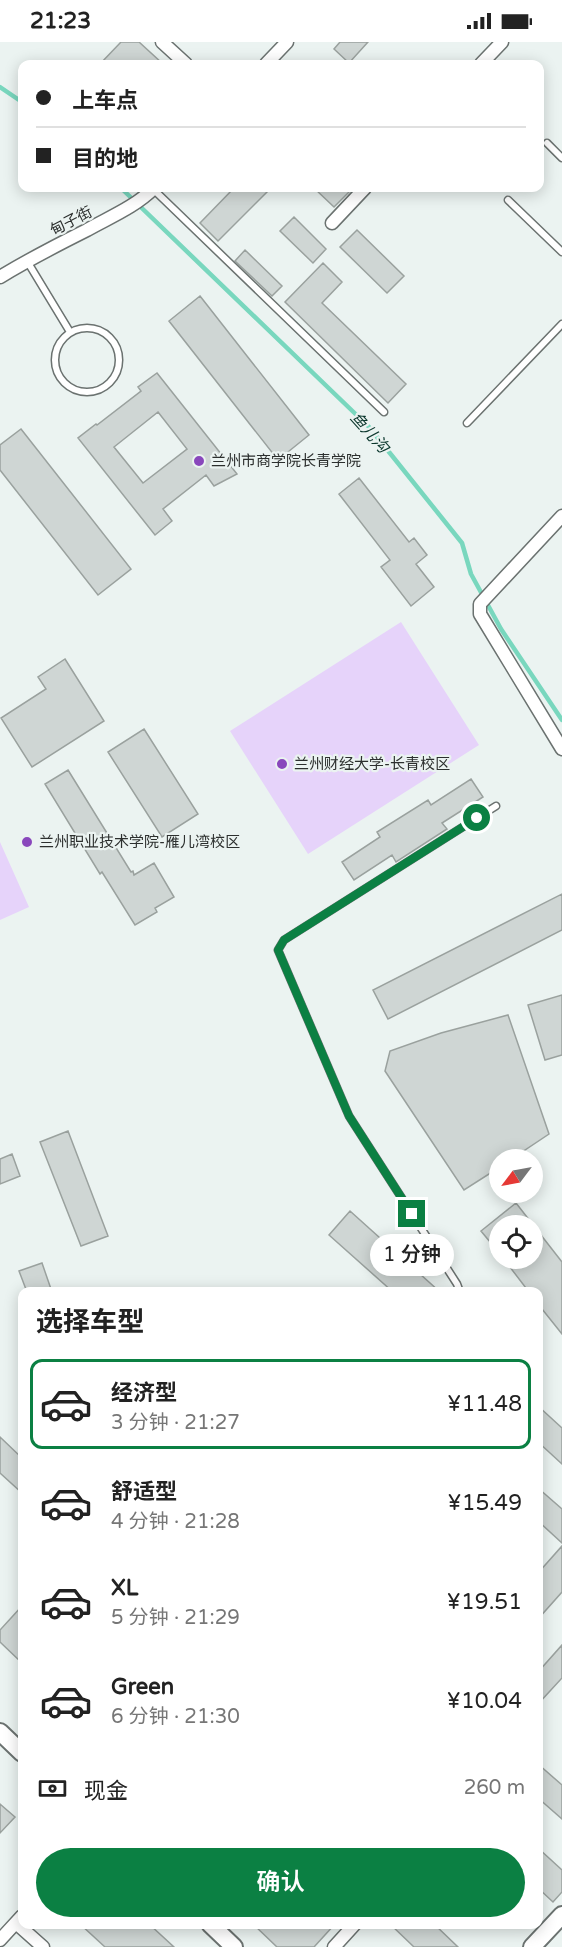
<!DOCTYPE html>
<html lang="zh">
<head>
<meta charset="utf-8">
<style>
	body { margin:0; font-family:"Varela Round","Noto Sans SC",sans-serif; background:#f2f2f2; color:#222; height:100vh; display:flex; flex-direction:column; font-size:22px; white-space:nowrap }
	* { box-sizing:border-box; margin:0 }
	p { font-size:20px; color:#767676 }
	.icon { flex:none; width:33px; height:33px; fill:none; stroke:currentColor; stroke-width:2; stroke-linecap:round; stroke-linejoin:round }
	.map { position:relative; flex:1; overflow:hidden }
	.sheet { position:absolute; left:18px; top:1245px; width:525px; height:642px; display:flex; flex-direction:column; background:#fff; border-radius:12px; box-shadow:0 3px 15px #0003 }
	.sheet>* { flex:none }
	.top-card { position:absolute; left:18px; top:18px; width:526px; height:132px; border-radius:12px; box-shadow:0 3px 15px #0003; display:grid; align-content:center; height:132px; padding:0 18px; background:#fff }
	.needle { width:39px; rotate:238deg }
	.tools { position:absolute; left:489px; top:1107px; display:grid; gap:12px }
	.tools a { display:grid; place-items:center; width:54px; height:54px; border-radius:50%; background:#fff; box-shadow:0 3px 15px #0003; font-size:30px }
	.end { position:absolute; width:27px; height:27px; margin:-14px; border:8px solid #0b8043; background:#fff; box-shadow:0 0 0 3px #fff }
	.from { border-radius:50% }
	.bubble { position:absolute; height:42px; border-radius:21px; background:#fff; box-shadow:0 3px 15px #0003; font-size:20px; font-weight:600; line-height:42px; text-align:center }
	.top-card b { display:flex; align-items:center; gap:21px; height:57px; font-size:22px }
	.top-card b+b { border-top:2px solid #e0e0e0 }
	.top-card i { width:15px; height:15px; background:#222 }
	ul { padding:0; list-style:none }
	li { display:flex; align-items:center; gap:18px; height:90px; margin:0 12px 9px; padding:0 6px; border:3px solid transparent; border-radius:12px }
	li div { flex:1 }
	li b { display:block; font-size:22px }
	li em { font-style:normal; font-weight:600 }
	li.current { border-color:#0b8043 }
	li>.icon { width:54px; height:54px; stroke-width:1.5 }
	h2 { padding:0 18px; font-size:27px; line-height:72px }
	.pay { display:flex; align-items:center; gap:15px; height:66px; padding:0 18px; font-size:22px }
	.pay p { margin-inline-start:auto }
	.button { display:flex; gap:12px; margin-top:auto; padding:12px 18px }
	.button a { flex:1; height:69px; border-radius:36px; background:#0b8043; color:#fff; font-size:24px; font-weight:600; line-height:69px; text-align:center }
	.status { display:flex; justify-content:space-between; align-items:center; height:42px; padding:0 30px; background:#fff; direction:ltr }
	.status svg { height:16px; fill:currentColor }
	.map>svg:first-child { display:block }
	.green { fill:#e6d3fa }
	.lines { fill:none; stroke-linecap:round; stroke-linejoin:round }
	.stream { stroke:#79d7be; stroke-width:4.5 }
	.building { fill:#cfd6d4; stroke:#9aa19e; stroke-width:1.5; fill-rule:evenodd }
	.service-casing { stroke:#6b7270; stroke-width:9 }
	.minor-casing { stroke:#6b7270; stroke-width:15 }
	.secondary-casing { stroke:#6b7270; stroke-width:20 }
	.service { stroke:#fff; stroke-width:6 }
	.minor { stroke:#fff; stroke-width:12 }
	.secondary { stroke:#fff; stroke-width:16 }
	.route { stroke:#0b8043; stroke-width:8 }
	.poi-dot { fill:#8947bc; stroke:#ebf3f1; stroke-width:2 }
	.labels { text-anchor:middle; stroke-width:4.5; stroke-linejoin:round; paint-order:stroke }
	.street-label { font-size:15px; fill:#2c2f2e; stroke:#ebf3f1 }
	.poi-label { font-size:15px; fill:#2c2f2e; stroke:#ebf3f1; text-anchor:start }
	.water-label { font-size:16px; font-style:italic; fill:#0a362c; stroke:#ebf3f1 }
</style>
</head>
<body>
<div class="status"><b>21:23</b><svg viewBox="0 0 49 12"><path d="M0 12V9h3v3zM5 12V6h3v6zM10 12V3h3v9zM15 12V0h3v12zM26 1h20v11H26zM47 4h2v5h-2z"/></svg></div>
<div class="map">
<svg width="562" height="1905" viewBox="0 0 562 1905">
	<rect width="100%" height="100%" fill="#ebf3f1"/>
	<path class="green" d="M401,580L479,703L308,812L230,689Z
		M0,800L29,865L0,878Z"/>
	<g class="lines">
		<path class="stream" d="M0,45L22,60
			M121,146L369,385L462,501L471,532L501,587L562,678"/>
	</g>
	<path class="building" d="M121,0H139L163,22H100Z
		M340,0H368L349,21L334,7Z
		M234,146H271L218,199L200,181Z
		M314,146H353L334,165Z
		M294,175L326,207L313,221L280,189Z
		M357,188L404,234L387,251L340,205Z
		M245,208L282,244L272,254L235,219Z
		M323,221L342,240L322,261L406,342L388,361L285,260Z
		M200,254L309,393L278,418L169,279Z
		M157,331L237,432L214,444L206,433L163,467L172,479L155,493L78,396L96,382L97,383L141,349L138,345ZM158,370L187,407L143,441L114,405Z
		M21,387L131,527L98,553L0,428V403Z
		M359,436L409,500L414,496L427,513L416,522L434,545L411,564L381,525L390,518L339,452Z
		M65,617L104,679L32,725L1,676L46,647L38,635Z
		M144,687L198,772L162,795L108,710Z
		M68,728L131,830L133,829L134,833L154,821L174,855L155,866L157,870L135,883L102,830L100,832L45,742Z
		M471,737L483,755L442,781L447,787L396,820L392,813L354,838L342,820L380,795L377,790L428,758L431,763Z
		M562,852V888L388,977L373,948Z
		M562,953V1013L545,1018L528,963Z
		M508,973L549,1092L510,1118H500V1125L464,1148L385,1029L390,1009L441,991Z
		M68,1089L108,1194L81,1204L40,1100Z
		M12,1112L20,1134L0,1142V1117Z
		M516,1161L562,1220V1292L538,1262V1250H529L503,1216H532V1184H500V1212L481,1189Z
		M350,1169L440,1250H393L329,1193Z
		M42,1221L52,1250H27L19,1229Z
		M538,1364L562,1386V1422L538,1400Z
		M0,1395L22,1416V1451L0,1431Z
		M538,1446L562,1467V1501L538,1479Z
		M562,1504V1550L538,1577V1531Z
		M22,1564V1621L0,1600V1588Z
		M562,1603V1636L538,1662V1630Z
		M538,1722L562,1743V1777L538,1756Z
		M0,1762L15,1775L0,1791Z
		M538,1806L562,1828V1850L553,1860L538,1846Z
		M80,1882H149L174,1905H105Z
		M253,1882H335L314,1905H277Z
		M390,1882H434L458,1905H414Z"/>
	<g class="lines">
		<g class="service-casing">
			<path id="service" d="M547,101L562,116
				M153,147L384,370
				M508,158L562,210
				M27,219L70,290
				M55 318a32 32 0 1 1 64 0a32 32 0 1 1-64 0Z
				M467,381L562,282
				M460,1250L457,1242L349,1074L278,908L284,898L496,764"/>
		</g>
		<g class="minor-casing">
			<path id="minor" d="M162,0L186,22
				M266,22L287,0
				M481,22L502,0
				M332,181L365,146
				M0,235C28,218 57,203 87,188C110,175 135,165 154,146
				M562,474L480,562V572L562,707
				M16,1881L43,1905
				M0,1898L22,1874
				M334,1905L355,1882"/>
		</g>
		<g class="secondary-casing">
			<path id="secondary" d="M0,1690L22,1711
				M210,1882L234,1905
				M532,1905L562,1873"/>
		</g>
		<use href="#service" class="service"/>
		<use href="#minor" class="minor"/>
		<use href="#secondary" class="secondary"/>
	</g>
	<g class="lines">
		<path class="route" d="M412,1172L349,1074L278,908L284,898L477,776"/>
	</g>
	<g class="poi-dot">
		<circle cx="199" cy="419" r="6"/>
		<circle cx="282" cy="722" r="6"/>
		<circle cx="27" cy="800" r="6"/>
	</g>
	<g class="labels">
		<g class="street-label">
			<text transform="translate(71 179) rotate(-27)" y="5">甸子街</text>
		</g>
		<g class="poi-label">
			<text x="211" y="424">兰州市商学院长青学院</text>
			<text x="294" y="727">兰州财经大学-长青校区</text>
			<text x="39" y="805">兰州职业技术学院-雁儿湾校区</text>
		</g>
		<g class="water-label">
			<text transform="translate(370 390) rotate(48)" y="6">鱼儿沟</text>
		</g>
	</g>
</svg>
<div class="tools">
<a><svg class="needle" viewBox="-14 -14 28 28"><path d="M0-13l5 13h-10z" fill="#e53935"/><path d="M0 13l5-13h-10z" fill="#767676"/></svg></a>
<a><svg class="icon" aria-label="locate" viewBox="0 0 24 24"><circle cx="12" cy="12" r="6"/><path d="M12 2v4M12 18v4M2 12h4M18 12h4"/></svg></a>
</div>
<i class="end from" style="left:477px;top:776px"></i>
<i class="end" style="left:412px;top:1172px"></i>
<div class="bubble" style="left:370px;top:1192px;width:84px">1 分钟</div>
<div class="top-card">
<b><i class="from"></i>上车点</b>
<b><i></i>目的地</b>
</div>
<section class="sheet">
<h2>选择车型</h2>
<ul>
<li class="current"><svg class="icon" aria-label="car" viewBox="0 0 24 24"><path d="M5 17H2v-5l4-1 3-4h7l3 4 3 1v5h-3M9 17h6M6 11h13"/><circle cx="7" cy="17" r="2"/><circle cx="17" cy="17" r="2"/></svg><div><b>经济型</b><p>3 分钟 · 21:27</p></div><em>¥11.48</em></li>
<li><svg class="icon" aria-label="car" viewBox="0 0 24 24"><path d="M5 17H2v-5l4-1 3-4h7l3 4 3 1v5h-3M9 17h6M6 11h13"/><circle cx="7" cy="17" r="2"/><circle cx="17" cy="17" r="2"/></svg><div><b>舒适型</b><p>4 分钟 · 21:28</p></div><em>¥15.49</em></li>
<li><svg class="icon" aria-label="car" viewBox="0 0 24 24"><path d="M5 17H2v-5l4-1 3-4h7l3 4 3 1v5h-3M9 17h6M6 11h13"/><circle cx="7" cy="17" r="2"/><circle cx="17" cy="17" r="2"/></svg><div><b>XL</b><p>5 分钟 · 21:29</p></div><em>¥19.51</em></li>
<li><svg class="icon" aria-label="car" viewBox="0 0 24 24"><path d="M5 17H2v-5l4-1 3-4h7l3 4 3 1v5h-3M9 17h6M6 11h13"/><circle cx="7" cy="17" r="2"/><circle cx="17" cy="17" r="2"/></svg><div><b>Green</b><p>6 分钟 · 21:30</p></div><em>¥10.04</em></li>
</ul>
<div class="pay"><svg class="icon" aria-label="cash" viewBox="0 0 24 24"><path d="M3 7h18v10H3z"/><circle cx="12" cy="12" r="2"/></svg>现金<p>260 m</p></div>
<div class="button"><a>确认</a></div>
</section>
</div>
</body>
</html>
